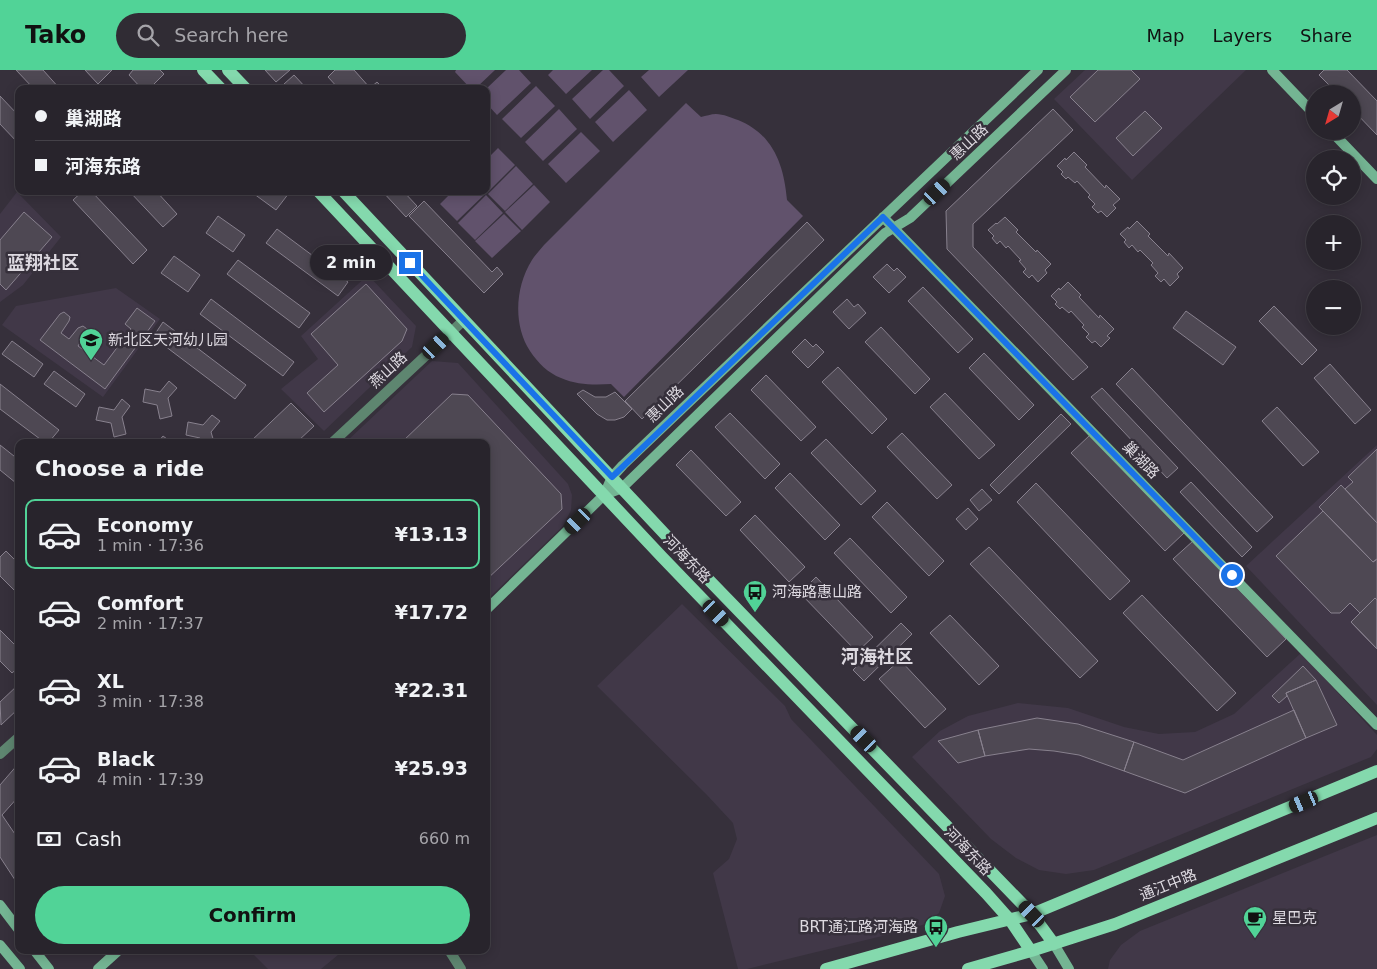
<!DOCTYPE html>
<html lang="en">
<head>
<meta charset="utf-8">
<style>
	body { margin:0; font-family:"DejaVu Sans","Noto Sans SC",sans-serif; background:#302c34; color:#f1f3f6; height:100vh; display:flex; flex-direction:column; font-size:19px; white-space:nowrap }
	* { box-sizing:border-box; margin:0 }
	p { font-size:16px; color:#a5a4a9 }
	.icon { flex:none; width:28px; height:28px; fill:none; stroke:currentColor; stroke-width:2; stroke-linecap:round; stroke-linejoin:round }
	.map { position:relative; flex:1; overflow:hidden }
	.sheet { position:absolute; left:15px; top:369px; width:475px; height:515px; display:flex; flex-direction:column; background:#28242c; border-radius:10px; box-shadow:0 2px 12px #0003,0 0 0 1px #444148 }
	.sheet>* { flex:none }
	.hud { position:absolute; left:15px; top:15px; width:475px; height:110px; border-radius:10px; box-shadow:0 2px 12px #0003,0 0 0 1px #444148; display:grid; align-content:center; height:110px; padding:0 20px; background:#28242c }
	.needle { width:32px; rotate:217deg }
	.controls { position:absolute; left:1306px; top:15px; display:grid; gap:10px }
	.controls a { display:grid; place-items:center; width:55px; height:55px; border-radius:50%; background:#28242c; box-shadow:0 2px 12px #0003,0 0 0 1px #444148; font-size:25px }
	.end { position:absolute; width:22px; height:22px; margin:-11px; border:6px solid #1a73e8; background:#fff; box-shadow:0 0 0 2px #fff }
	.from { border-radius:50% }
	.bubble { position:absolute; height:35px; border-radius:18px; background:#28242c; box-shadow:0 2px 12px #0003,0 0 0 1px #444148; font-size:16px; font-weight:700; line-height:35px; text-align:center }
	.car { position:absolute; width:15px; height:30px; margin:-15px -8px; border-radius:6px; box-shadow:0 0 4px 1px #0007; background:linear-gradient(#222 24%,#8ab4d8 0 40%,#222 0 76%,#8ab4d8 0 86%,#222 0) }
	.hud b { display:flex; align-items:center; gap:18px; height:48px; font-size:19px }
	.hud b+b { border-top:1px solid #444148 }
	.hud i { width:12px; height:12px; background:#f1f3f6 }
	ul { padding:0; list-style:none }
	li { display:flex; align-items:center; gap:15px; height:70px; margin:0 10px 8px; padding:0 10px; border:2px solid transparent; border-radius:10px }
	li div { flex:1 }
	li b { display:block; font-size:19px }
	li em { font-style:normal; font-weight:700 }
	li.current { border-color:#51d397 }
	li>.icon { width:45px; height:45px; stroke-width:1.5 }
	h2 { padding:0 20px; font-size:22px; line-height:60px }
	.pay { display:flex; align-items:center; gap:12px; height:55px; padding:0 20px; font-size:19px }
	.pay p { margin-inline-start:auto }
	.primary-button { display:flex; gap:10px; margin-top:auto; padding:10px 20px }
	.primary-button a { flex:1; height:58px; border-radius:30px; background:#51d397; color:#111; font-size:20px; font-weight:700; line-height:58px; text-align:center }
	header { display:flex; align-items:center; gap:30px; box-sizing:border-box; height:70px; padding:0 25px; background:#51d397; color:#111 }
	header strong { font-size:24px }
	nav { display:flex; gap:28px; margin-inline-start:auto; font-size:18px }
	.search { width:350px; height:45px; background:#302c34; display:flex; align-items:center; gap:12px; box-sizing:border-box; padding:0 18px; border-radius:28px; color:#a5a4a9; font-size:19px }
	.map>svg:first-child { display:block }
	.built { fill:#413848 }
	.green { fill:#61526c }
	.building { fill:#4e4853; stroke:#88818e }
	.lines { fill:none; stroke-linecap:round; stroke-linejoin:round }
	.street { stroke:#5e8670; stroke-width:10 }
	.secondary { stroke:#74b593; stroke-width:10 }
	.primary { stroke:#84d9ad; stroke-width:12 }
	.route { stroke:#1a73e8; stroke-width:6 }
	.labels { text-anchor:middle; stroke-width:5; stroke-linejoin:round; paint-order:stroke }
	.street-label { font-size:15px; fill:#ddd9e0; stroke:#36303b }
	.poi-label { font-size:15px; fill:#ddd9e0; stroke:#36303b; text-anchor:start }
	.quarter-label { font-size:18px; font-weight:bold; fill:#ddd9e0; stroke:#36303b }
</style>
</head>
<body>
<header>
<strong>Tako</strong>
<div class="search"><svg class="icon" aria-label="search" viewBox="0 0 24 24"><circle cx="10" cy="10" r="6"/><path d="M15 15l6 6"/></svg>Search here</div>
<nav><a>Map</a><a>Layers</a><a>Share</a></nav>
</header>
<div class="map">
<svg width="1377" height="899" viewBox="0 0 1377 899">
	<rect width="100%" height="100%" fill="#36303b"/>
	<path class="built" d="M1085,0H1246L1132,110L1054,29Z
		M17,122L61,167L23,215L0,232V144Z
		M368,205L416,256L412,277L324,361L281,319L318,289L301,266Z
		M116,218L160,249L103,327L2,255L16,236Z
		M432,291L458,293L568,414L572,425L571,440L563,456L486,531V372H346Z
		M1377,375V635L1246,496Z
		M682,534L785,636L791,649L939,804L945,826L939,843L925,854L907,860L747,899H738L713,803L729,789L737,769L733,753L707,725L597,616Z
		M1301,583L1377,665V679L1371,687L1094,800L1066,804L1039,800L1016,788L991,769L912,687L940,661L968,646L1018,633L1068,638L1124,657L1159,664L1195,662L1234,644Z
		M1377,765V899H1108L1110,890L1121,875L1140,861Z
		M249,880H344L321,899H268Z"/>
	<path class="green" d="M456,0H495L475,19H471L455,2Z
		M506,0H519L531,13L497,45L486,33V19Z
		M553,0H592L566,24L548,5Z
		M603,0H609L624,16L590,49L572,29Z
		M649,0H688L659,27L641,7Z
		M536,16L555,36L521,68L502,49Z
		M629,20L647,40L613,72L595,52Z
		M686,33L701,47C706,46 711,44 716,44C723,44 732,48 738,50C773,64 784,95 787,130L803,146L624,327L611,314C594,315 577,315 561,308C548,303 538,293 530,281C513,255 515,217 532,190C535,185 540,180 544,175Z
		M559,39L577,59L543,91L525,72Z
		M581,62L600,81L566,113L548,94Z
		M498,78L515,95L487,123L485,121H486V90Z
		M516,96L533,114L505,141L488,124Z
		M534,115L550,132L522,160L505,142Z
		M453,121H483L485,124L457,151L440,134Z
		M486,125L503,143L475,170L458,153Z
		M504,144L521,161L492,188L475,171Z"/>
	<path class="building" d="M16,0H43L60,19H34Z
		M85,0H112L98,14Z
		M133,0H160L164,4L149,19H142L129,5Z
		M265,0H290L276,12Z
		M335,0H354L370,18L377,12L384,19H339L328,7Z
		M1098,0H1131L1140,9L1095,52L1070,27Z
		M1324,0H1347L1377,31V65L1352,39V24H1338L1319,5Z
		M294,5L307,19H289L284,14Z
		M0,26L19,46V74L0,54Z
		M1053,39L1073,60L973,154V177L1088,297L1073,310L947,179L946,141Z
		M1145,41L1162,58L1133,86L1116,68Z
		M1074,82L1087,95L1085,97L1105,118L1106,115L1120,129L1113,135L1116,138L1107,147L1101,141L1098,143L1092,137L1095,134L1088,127L1090,125L1077,111L1075,113L1068,107L1066,109L1061,104L1063,102L1057,96L1065,88L1066,90Z
		M83,121H91L147,180L133,194L73,130Z
		M129,121H156L177,144L163,157Z
		M250,121H287L289,123L276,140Z
		M382,121H403L417,136L406,147Z
		M424,131L492,202L497,197L503,204L484,223L409,146Z
		M24,142L52,167L6,220L0,214V170Z
		M218,146L245,165L233,182L206,163Z
		M1005,147L1018,160L1016,162L1036,182L1037,180L1051,194L1045,200L1047,203L1038,212L1032,205L1029,208L1023,202L1026,199L1019,191L1021,190L1008,176L1006,178L1000,171L997,174L992,168L994,166L988,160L996,153L997,154Z
		M1137,151L1150,164L1148,166L1168,186L1169,183L1183,198L1177,204L1179,207L1170,216L1164,209L1161,212L1155,206L1158,203L1151,195L1153,193L1140,180L1138,182L1132,175L1129,178L1124,172L1126,170L1120,164L1128,157L1129,159Z
		M807,152L824,170L642,349L625,331Z
		M277,159L348,212L338,226L266,173Z
		M174,186L200,205L188,222L161,203Z
		M238,190L310,243L299,258L227,204Z
		M887,194L894,201L897,198L906,207L889,223L873,207Z
		M1068,212L1081,225L1079,227L1099,248L1100,245L1114,259L1107,266L1110,268L1101,277L1095,271L1092,273L1086,267L1089,264L1082,257L1084,255L1071,241L1069,243L1062,237L1060,239L1055,234L1057,232L1051,226L1059,218L1060,220Z
		M366,214L407,259L402,271L324,342L307,323L338,295L311,264Z
		M923,217L973,269L958,283L908,231Z
		M211,229L294,292L283,306L200,244Z
		M847,229L854,237L858,234L866,243L849,259L833,242Z
		M1274,236L1317,280L1302,295L1259,251Z
		M137,238L155,251L105,319L40,270L60,244L64,242L70,247L69,251L61,263L69,269L78,258L83,256L87,259L86,264L78,276L104,295L131,259L125,254Z
		M1186,241L1236,277L1223,295L1173,258Z
		M163,252L246,315L235,329L153,267Z
		M881,257L930,309L915,324L865,272Z
		M805,269L813,277L816,274L824,282L808,298L792,282Z
		M12,271L43,294L34,307L2,284Z
		M984,283L1034,335L1019,350L969,298Z
		M1330,294L1371,340L1355,354L1314,308Z
		M838,297L887,349L872,364L822,312Z
		M1132,298L1273,447L1257,462L1116,314Z
		M54,301L85,324L76,337L44,314Z
		M766,305L816,357L801,371L751,320Z
		M169,311L177,318L168,328L172,346L160,349L157,335L143,332L145,319L160,322Z
		M0,314L59,360L49,372H44L0,339Z
		M1102,318L1178,398L1167,408L1091,327Z
		M583,320L595,327H606L615,322L632,339L624,347L615,350H607L597,344L577,324Z
		M945,323L995,375L979,389L930,337Z
		M452,324L468,325L561,424L562,439L486,510V372H402Z
		M122,329L130,336L122,347L126,364L114,367L111,353L96,350L99,337L114,340Z
		M291,333L314,356L297,372H250Z
		M1277,337L1319,382L1303,396L1262,351Z
		M730,343L780,394L765,409L715,357Z
		M1061,344L1071,354L999,424L990,415Z
		M212,345L220,351L211,362L214,372H201L200,368L186,365L188,352L203,355Z
		M902,363L952,415L937,429L887,377Z
		M1090,365L1184,463L1165,481L1071,383Z
		M163,366L171,372H158Z
		M826,369L876,421L861,435L811,383Z
		M0,375L19,390V410L16,413L0,400Z
		M1377,379V453L1345,419L1353,412L1348,407Z
		M691,380L741,432L726,446L676,395Z
		M790,403L840,455L825,470L775,418Z
		M1191,412L1252,477L1242,487L1180,422Z
		M1036,413L1130,511L1110,530L1017,432Z
		M1341,415L1377,453V489L1373,492L1319,437Z
		M982,419L992,430L979,441L970,430Z
		M887,432L944,491L929,506L872,447Z
		M968,438L978,449L966,460L956,449Z
		M1323,441L1373,492L1377,489V579L1351,552L1360,543L1350,533L1340,543H1331L1276,486Z
		M755,445L805,497L789,512L740,460Z
		M850,468L907,527L891,543L834,483Z
		M1193,471L1286,569L1267,587L1173,489Z
		M989,477L1098,591L1080,608L970,494Z
		M6,481L19,494V525L0,506V487Z
		M816,507L873,567L857,582L800,523Z
		M1142,525L1236,623L1217,641L1123,543Z
		M1375,528L1377,530V579L1351,552Z
		M950,545L999,596L979,615L930,563Z
		M901,553L912,564L864,611L853,600Z
		M0,560L19,579V597L12,603L0,591Z
		M900,590L946,639L925,658L879,609Z
		M1303,596L1316,610L1286,623L1287,626L1279,633L1272,626Z
		M1316,610L1337,655L1306,668L1286,623Z
		M19,614V638L1,655L0,632Z
		M1294,640L1306,668L1185,723L1124,701L1134,672L1183,690Z
		M1037,648L1078,654L1134,672L1124,701L1079,685L1054,681L1029,679L985,686L978,660Z
		M978,660L985,686L958,693L938,671Z
		M19,693V726L2,745L19,770V816L0,787V715Z"/>
	<g class="lines">
		<path class="street" d="M333,372L464,250
			M0,684L19,667
			M449,880L461,899"/>
		<path class="secondary" d="M1272,0L1315,45
			M1331,61L1377,109
			M883,147L1377,655
			M604,425L612,407L623,395L1038,0
			M486,540L604,425L622,418L885,163L910,148L1066,0
			M0,835L19,860
			M1054,874L1069,899
			M0,875L20,899
			M34,880L49,899
			M1031,881L1043,899
			M98,899L119,880"/>
		<path class="primary" d="M203,0L221,19
			M228,0L246,19
			M318,121L662,487L986,823L1010,850L1031,881
			M343,121L675,475L1032,844L1054,874
			M826,899L958,862L1032,844L1377,701
			M968,899L1031,881L1115,854L1377,748"/>
	</g>
	<g class="lines">
		<path class="route" d="M410,193L612,407L883,147L1232,505"/>
	</g>
	<defs>
		<g id="school-pin" transform="scale(1.25)"><path d="M0 17L-7.5 6A9.5 9.5 0 1 1 7.5 6Z" fill="#51d397" stroke="#36303b"/><path d="M0-5L7-2L0 1L-7-2ZM-4 1L0 2.5L4 1V4Q0 6-4 4Z" fill="#111"/></g>
		<g id="bus-pin" transform="scale(1.25)"><path d="M0 17L-7.5 6A9.5 9.5 0 1 1 7.5 6Z" fill="#51d397" stroke="#36303b"/><path d="M-5-6H5V4H4V6H2V4H-2V6H-4V4H-5ZM-3.5-4V0h7V-4ZM-3.5 1.2v1.5H-2V1.2ZM2 1.2v1.5H3.5V1.2Z" fill="#111"/></g>
		<g id="cafe-pin" transform="scale(1.25)"><path d="M0 17L-7.5 6A9.5 9.5 0 1 1 7.5 6Z" fill="#51d397" stroke="#36303b"/><path d="M-5.5-4.5H6V0H3Q3 3.5 0 3.5H-2.5Q-5.5 3.5-5.5 0ZM3-3.2v2h1.7v-2ZM-6 4.5H4V6H-6Z" fill="#111"/></g>
	</defs>
	<g fill-rule="evenodd">
		<use href="#school-pin" x="91" y="270"/>
		<use href="#bus-pin" x="755" y="522"/>
		<use href="#cafe-pin" x="1255" y="848"/>
		<use href="#bus-pin" x="936" y="857"/>
	</g>
	<g class="labels">
		<g class="street-label">
			<text transform="translate(969 72) rotate(-43)" y="5">惠山路</text>
			<text transform="translate(388 300) rotate(-43)" y="5">燕山路</text>
			<text transform="translate(665 334) rotate(-44)" y="5">惠山路</text>
			<text transform="translate(1141 390) rotate(46)" y="5">巢湖路</text>
			<text transform="translate(687 489) rotate(46)" y="5">河海东路</text>
			<text transform="translate(968 781) rotate(46)" y="5">河海东路</text>
			<text transform="translate(1168 815) rotate(-22)" y="5">通江中路</text>
		</g>
		<g class="poi-label">
			<text x="108" y="275">新北区天河幼儿园</text>
			<text x="772" y="527">河海路惠山路</text>
			<text x="1272" y="853">星巴克</text>
			<text x="918" y="862" text-anchor="end">BRT通江路河海路</text>
		</g>
		<g class="quarter-label">
			<text x="43" y="199">蓝翔社区</text>
			<text x="877" y="593">河海社区</text>
		</g>
	</g>
</svg>
<div class="controls">
<a><svg class="needle" viewBox="-14 -14 28 28"><path d="M0-13l5 13h-10z" fill="#e53935"/><path d="M0 13l5-13h-10z" fill="#a5a4a9"/></svg></a>
<a><svg class="icon" aria-label="locate" viewBox="0 0 24 24"><circle cx="12" cy="12" r="6"/><path d="M12 2v4M12 18v4M2 12h4M18 12h4"/></svg></a>
<a>+</a>
<a>−</a>
</div>
<i class="end from" style="left:1232px;top:505px"></i>
<i class="end" style="left:410px;top:193px"></i>
<div class="bubble" style="left:310px;top:175px;width:82px">2 min</div>
<i class="car" style="left:937px;top:122px;rotate:47deg"></i>
<i class="car" style="left:436px;top:276px;rotate:47deg"></i>
<i class="car" style="left:578px;top:451px;rotate:226deg"></i>
<i class="car" style="left:716px;top:543px;rotate:136deg"></i>
<i class="car" style="left:864px;top:669px;rotate:316deg"></i>
<i class="car" style="left:1304px;top:732px;rotate:247deg"></i>
<i class="car" style="left:1032px;top:844px;rotate:316deg"></i>
<div class="hud">
<b><i class="from"></i>巢湖路</b>
<b><i></i>河海东路</b>
</div>
<section class="sheet">
<h2>Choose a ride</h2>
<ul>
<li class="current"><svg class="icon" aria-label="car" viewBox="0 0 24 24"><path d="M5 17H2v-5l4-1 3-4h7l3 4 3 1v5h-3M9 17h6M6 11h13"/><circle cx="7" cy="17" r="2"/><circle cx="17" cy="17" r="2"/></svg><div><b>Economy</b><p>1 min · 17:36</p></div><em>¥13.13</em></li>
<li><svg class="icon" aria-label="car" viewBox="0 0 24 24"><path d="M5 17H2v-5l4-1 3-4h7l3 4 3 1v5h-3M9 17h6M6 11h13"/><circle cx="7" cy="17" r="2"/><circle cx="17" cy="17" r="2"/></svg><div><b>Comfort</b><p>2 min · 17:37</p></div><em>¥17.72</em></li>
<li><svg class="icon" aria-label="car" viewBox="0 0 24 24"><path d="M5 17H2v-5l4-1 3-4h7l3 4 3 1v5h-3M9 17h6M6 11h13"/><circle cx="7" cy="17" r="2"/><circle cx="17" cy="17" r="2"/></svg><div><b>XL</b><p>3 min · 17:38</p></div><em>¥22.31</em></li>
<li><svg class="icon" aria-label="car" viewBox="0 0 24 24"><path d="M5 17H2v-5l4-1 3-4h7l3 4 3 1v5h-3M9 17h6M6 11h13"/><circle cx="7" cy="17" r="2"/><circle cx="17" cy="17" r="2"/></svg><div><b>Black</b><p>4 min · 17:39</p></div><em>¥25.93</em></li>
</ul>
<div class="pay"><svg class="icon" aria-label="cash" viewBox="0 0 24 24"><path d="M3 7h18v10H3z"/><circle cx="12" cy="12" r="2"/></svg>Cash<p>660 m</p></div>
<div class="primary-button"><a>Confirm</a></div>
</section>
</div>
</body>
</html>
